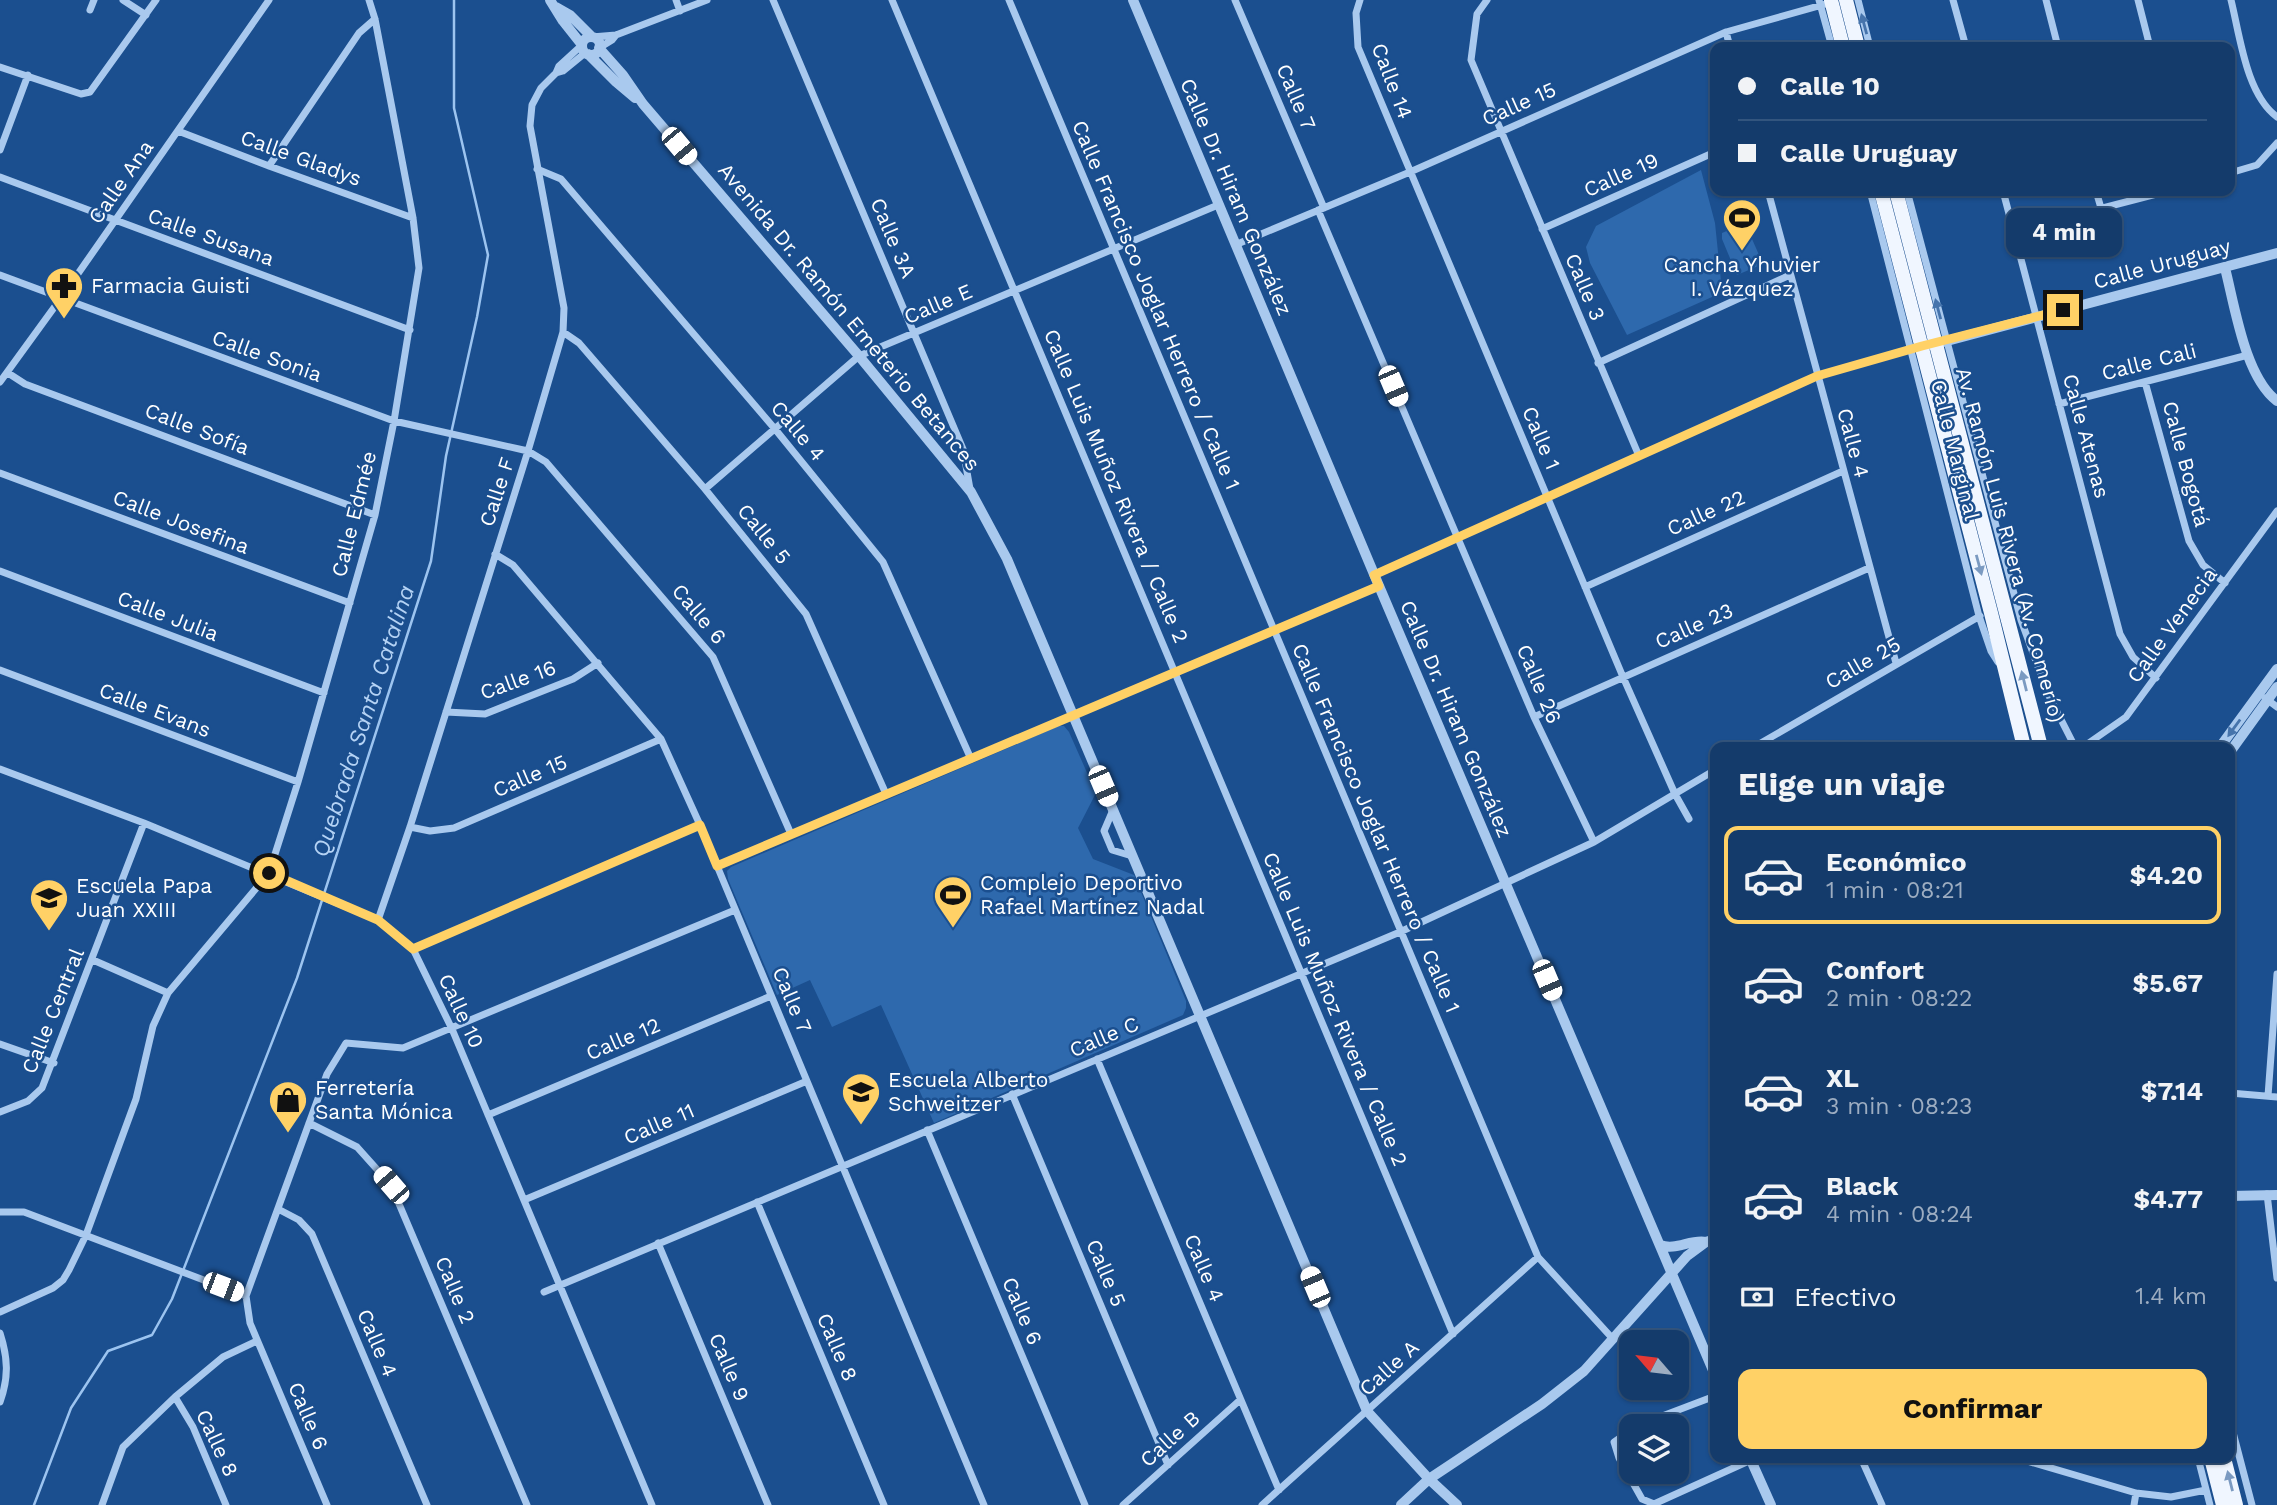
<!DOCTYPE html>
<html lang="es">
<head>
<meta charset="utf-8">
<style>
	body { margin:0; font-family:"Work Sans",sans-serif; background:#1d4271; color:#f1f3f6; height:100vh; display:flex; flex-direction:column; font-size:26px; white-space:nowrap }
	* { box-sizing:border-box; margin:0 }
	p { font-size:23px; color:#9dadc1 }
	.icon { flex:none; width:38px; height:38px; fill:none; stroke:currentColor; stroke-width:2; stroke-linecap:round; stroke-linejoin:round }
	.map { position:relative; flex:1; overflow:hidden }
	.panel { position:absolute; left:1710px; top:742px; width:525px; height:721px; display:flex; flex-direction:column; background:#143b6b; border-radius:14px; box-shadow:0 2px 5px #0004,0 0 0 2px #33557e }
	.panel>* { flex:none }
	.guide { position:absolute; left:1710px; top:42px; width:525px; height:154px; border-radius:14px; box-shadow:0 2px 5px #0004,0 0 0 2px #33557e; display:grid; align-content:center; height:154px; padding:0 28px; background:#143b6b }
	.needle { width:46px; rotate:298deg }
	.controls { position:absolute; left:1619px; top:1330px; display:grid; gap:14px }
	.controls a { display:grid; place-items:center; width:70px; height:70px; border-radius:14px; background:#143b6b; box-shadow:0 2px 5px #0004,0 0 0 2px #33557e; font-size:35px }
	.end { position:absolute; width:32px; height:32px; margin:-16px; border:9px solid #ffd166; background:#111; box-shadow:0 0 0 4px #111 }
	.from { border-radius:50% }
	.bubble { position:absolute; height:49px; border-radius:14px; background:#143b6b; box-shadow:0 2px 5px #0004,0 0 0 2px #33557e; font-size:23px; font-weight:700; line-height:49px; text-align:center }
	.car { position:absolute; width:21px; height:42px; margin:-21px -10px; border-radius:9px; box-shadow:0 0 5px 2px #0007; background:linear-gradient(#fff 24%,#345 0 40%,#fff 0 76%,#345 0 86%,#fff 0) }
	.guide b { display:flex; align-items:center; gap:24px; height:66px; font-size:26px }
	.guide b+b { border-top:2px solid #33557e }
	.guide i { width:18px; height:18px; background:#f1f3f6 }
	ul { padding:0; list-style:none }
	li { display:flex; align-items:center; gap:21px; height:98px; margin:0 14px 10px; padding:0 14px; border:4px solid transparent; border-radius:14px }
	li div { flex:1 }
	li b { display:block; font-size:26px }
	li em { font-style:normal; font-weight:700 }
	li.active { border-color:#ffd166 }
	li>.icon { width:63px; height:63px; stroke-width:1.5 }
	h2 { padding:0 28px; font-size:32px; line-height:84px }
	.pay { display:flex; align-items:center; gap:18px; height:77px; padding:0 28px; font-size:26px }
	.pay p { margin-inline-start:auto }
	.action { display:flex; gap:14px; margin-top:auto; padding:14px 28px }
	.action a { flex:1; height:80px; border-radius:14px; background:#ffd166; color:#111; font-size:28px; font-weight:700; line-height:80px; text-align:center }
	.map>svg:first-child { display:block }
	.green { fill:#2e69ad }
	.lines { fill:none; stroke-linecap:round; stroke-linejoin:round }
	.stream { stroke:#9cc4f0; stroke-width:2.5 }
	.minor { stroke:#a9c9ee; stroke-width:7 }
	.tertiary { stroke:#a9c9ee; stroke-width:10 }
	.primary { stroke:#f0f6ff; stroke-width:14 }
	.oneway { fill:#4674ac }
	.oneway2 { fill:#7b9ac1 }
	.route { stroke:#ffd166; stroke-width:9 }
	.labels { text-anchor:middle; stroke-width:5; stroke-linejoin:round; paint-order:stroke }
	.street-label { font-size:21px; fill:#fff; stroke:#1b4f8f }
	.poi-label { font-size:21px; fill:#fff; stroke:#1b4f8f; text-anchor:start }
	.water-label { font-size:23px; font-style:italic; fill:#b5d3f5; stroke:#1b4f8f }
</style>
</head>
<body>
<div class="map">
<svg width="2277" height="1505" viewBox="0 0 2277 1505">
	<rect width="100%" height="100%" fill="#1b4f8f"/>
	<path class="green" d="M1701,170L1715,223L1721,281L1712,297L1627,335L1590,263L1586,247L1596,226Z
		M1745,223L1763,264L1737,275L1722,239V233Z
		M1059,726H1064L1069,732L1096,793L1078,828L1093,859L1134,875L1186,1001V1008L1183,1015L934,1123L881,1005L832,1027L810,980L777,995L728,879L727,871L731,867Z"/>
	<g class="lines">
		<path class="stream" d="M34,1505L71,1408L108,1351L152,1335L172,1299L297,978L431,561L446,456L477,317L488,255L454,108V0"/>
		<path class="minor" d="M123,0L146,15
			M676,0L680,11
			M773,0L963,449L970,489
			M892,0L1453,1334
			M1009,0L1538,1257L1613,1339
			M1235,0L1324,208
			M1360,0L1356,13L1358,47L1623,677L1675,794L1689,819
			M1487,0L1477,14L1471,60L1639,456
			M1819,0L1832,47
			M1858,0L1870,47
			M1953,0L1966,47
			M2046,0L2058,47
			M2138,0L2150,47
			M2231,0C2240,36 2246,94 2277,117
			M90,10L94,0
			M1726,32L1730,47
			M592,37L616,35L707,0
			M599,48L612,40L616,35
			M0,67L81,94L90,92L156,0
			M556,73L563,71L585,53
			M178,131L269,166L413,218
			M0,150L28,75
			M269,166L359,33L375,19
			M537,169L561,179L775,429L883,562L971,759
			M2230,173L2257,165L2277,143
			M0,177L410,330
			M1768,191L1896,663
			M1870,191L1979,616L1991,651L1998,662
			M1907,191L2021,620L2048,694L2075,747
			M2003,191L2120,634L2133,657L2156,678
			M2096,191L2101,208
			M1318,210L1534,717L1594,842
			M1542,229L1715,152
			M2014,231L2168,191
			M1235,245L1410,172L1726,32L1833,2
			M0,275L394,421L528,451L546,462L713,657L791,834
			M563,332L579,343L705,489L806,614L886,794
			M1598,363L1790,275
			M8,373L25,384L375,515
			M0,382L61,298L269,0
			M2145,382L2189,541L2203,565L2225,583
			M2059,404L2248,355
			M0,473L350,603
			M705,489L859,356L1218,205
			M495,554L513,565L661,739L700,825L984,1505
			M0,571L324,693
			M1374,575L1817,376L1922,346
			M1585,587L1843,471
			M0,670L298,782
			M2265,698L2277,707
			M446,712L485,714L573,679L598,663
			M1534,717L1869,568
			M1754,747L1980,616
			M2083,747L2126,717L2277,511
			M0,769L144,823L378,920L413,949L452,1029L652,1505
			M1113,810L1104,831L1112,850L1132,856
			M410,827L430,831L454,828L661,739
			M717,866L1379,586
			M378,920L410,827L528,451L563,332L564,308L530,126L532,105L541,88L556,73L559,66L582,45
			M413,949L700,825
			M93,960L168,993
			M0,1044L54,1063
			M1097,1059L1279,1490
			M2230,1093L2277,1097
			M1012,1094L1168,1465
			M2268,1096L2277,974
			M0,1112L28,1101L42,1088L144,823
			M488,1115L771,996
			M309,1123L357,1147L391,1185L527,1505
			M927,1130L1085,1505
			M2267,1194L2277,1278
			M524,1200L807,1081
			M757,1202L884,1505
			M278,1209L299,1220L312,1234L427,1505
			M0,1212H24L246,1296
			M658,1243L768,1505
			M544,1292L1400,932L1594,842L1715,770
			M0,1312L53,1288L63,1280L69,1270L86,1235L136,1099L153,1026L168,993L269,873L298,782L375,515L394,421L419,268L413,218L375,19L369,0
			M0,1333C8,1358 9,1377 0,1402
			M175,1397L193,1427L226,1505
			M2230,1421L2252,1505
			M1636,1426L1715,1396
			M1631,1430L1614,1442L1619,1458L1642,1499L1654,1504L1751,1460
			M1861,1458L1882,1505
			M2017,1458L2136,1493L2171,1497L2206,1490
			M2198,1458L2210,1505
			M102,1505L123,1447L175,1397L223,1357L257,1341
			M327,1505L250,1323L246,1296L327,1074L346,1043L403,1048L735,910
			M1123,1505L1240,1400
			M1262,1505L1538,1257
			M2134,1505L2136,1493"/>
		<path class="tertiary" d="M550,0L563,21L582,45
			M1133,0L1379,586L1715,1375
			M556,7L570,15L592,37
			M582 46a9 9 0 1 1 18 0a9 9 0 1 1-18 0Z
			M599,48L623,75L643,104L859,356L971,492L1007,559L1367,1411L1429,1479L1457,1505
			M588,54L616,82L635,98
			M2225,268C2235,307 2245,377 2277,401
			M1922,346L1947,341L2277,253
			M2220,747L2277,669
			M2230,752L2277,687
			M2230,1196L2277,1195
			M1660,1245C1676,1251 1690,1239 1706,1242
			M1750,1458L1771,1505
			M1401,1505L1429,1479L1542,1404L1584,1371L1687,1256L1706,1242L1715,1239"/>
		<path class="primary" d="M1831,0L1843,47
			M1846,0L1858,47
			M1881,191L1991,613L2024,747
			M1896,191L2041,747
			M2211,1458L2223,1505
			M2224,1458L2236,1505"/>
	</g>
	<defs><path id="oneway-solid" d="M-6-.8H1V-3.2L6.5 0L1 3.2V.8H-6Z" transform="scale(1.75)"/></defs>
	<g class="oneway">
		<use href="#oneway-solid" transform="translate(1864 24) rotate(-105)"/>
		<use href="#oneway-solid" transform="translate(1938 309) rotate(-105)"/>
		<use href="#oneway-solid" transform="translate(2234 728) rotate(126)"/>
	</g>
	<g class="oneway2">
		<use href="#oneway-solid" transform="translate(1979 565) rotate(75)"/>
		<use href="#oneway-solid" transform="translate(2024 681) rotate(-104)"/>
		<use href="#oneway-solid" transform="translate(2230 1481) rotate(-104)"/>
	</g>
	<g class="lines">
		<path class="route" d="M269,873L378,920L413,949L700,825L717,866L1379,586L1374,575L1817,376L1922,346L2063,310"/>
	</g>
	<defs>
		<g id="stadium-pin" transform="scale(2.0125)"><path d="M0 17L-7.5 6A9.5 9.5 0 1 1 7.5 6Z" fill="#ffd166" stroke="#1b4f8f"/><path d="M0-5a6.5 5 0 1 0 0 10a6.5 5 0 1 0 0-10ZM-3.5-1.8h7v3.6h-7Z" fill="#111"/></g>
		<g id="pharmacy-pin" transform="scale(2.0125)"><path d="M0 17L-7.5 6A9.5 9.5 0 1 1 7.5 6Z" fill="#ffd166" stroke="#1b4f8f"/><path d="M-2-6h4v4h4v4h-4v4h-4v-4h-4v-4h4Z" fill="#111"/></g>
		<g id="school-pin" transform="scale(2.0125)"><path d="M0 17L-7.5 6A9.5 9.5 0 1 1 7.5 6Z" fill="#ffd166" stroke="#1b4f8f"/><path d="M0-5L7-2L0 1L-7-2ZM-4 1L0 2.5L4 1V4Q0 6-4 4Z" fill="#111"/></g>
		<g id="shop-pin" transform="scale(2.0125)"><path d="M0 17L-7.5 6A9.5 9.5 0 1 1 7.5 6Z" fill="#ffd166" stroke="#1b4f8f"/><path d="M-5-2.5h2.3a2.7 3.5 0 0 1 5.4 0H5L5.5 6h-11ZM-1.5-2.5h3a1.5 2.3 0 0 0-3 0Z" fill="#111"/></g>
	</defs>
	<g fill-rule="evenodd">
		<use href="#stadium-pin" x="1742" y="218"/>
		<use href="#pharmacy-pin" x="64" y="286"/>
		<use href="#stadium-pin" x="953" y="895"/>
		<use href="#school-pin" x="49" y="898"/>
		<use href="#school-pin" x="861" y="1092"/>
		<use href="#shop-pin" x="288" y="1100"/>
	</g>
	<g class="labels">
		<g class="street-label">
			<text transform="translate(1392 81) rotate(69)" y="7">Calle 14</text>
			<text transform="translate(1296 97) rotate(67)" y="7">Calle 7</text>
			<text transform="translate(1519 104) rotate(-24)" y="7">Calle 15</text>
			<text transform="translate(301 158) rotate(20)" y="7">Calle Gladys</text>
			<text transform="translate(1621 175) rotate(-24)" y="7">Calle 19</text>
			<text transform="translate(121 182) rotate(-55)" y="7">Calle Ana</text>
			<text transform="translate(1236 197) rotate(67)" y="7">Calle Dr. Hiram González</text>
			<text transform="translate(211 237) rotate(20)" y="7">Calle Susana</text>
			<text transform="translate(893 238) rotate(67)" y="7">Calle 3A</text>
			<text transform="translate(2162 264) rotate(-15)" y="7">Calle Uruguay</text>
			<text transform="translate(1585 287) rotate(67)" y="7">Calle 3</text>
			<text transform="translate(938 304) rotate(-23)" y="7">Calle E</text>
			<text transform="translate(1156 305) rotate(67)" y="7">Calle Francisco Joglar Herrero / Calle 1</text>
			<text transform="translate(849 317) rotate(50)" y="7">Avenida Dr. Ramón Emeterio Betances</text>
			<text transform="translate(267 356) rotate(20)" y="7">Calle Sonia</text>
			<text transform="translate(2149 362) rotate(-14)" y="7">Calle Cali</text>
			<text transform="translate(197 429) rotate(21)" y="7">Calle Sofía</text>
			<text transform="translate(798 431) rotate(50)" y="7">Calle 4</text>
			<text transform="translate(2086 436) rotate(75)" y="7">Calle Atenas</text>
			<text transform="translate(1541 438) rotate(67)" y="7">Calle 1</text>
			<text transform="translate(1853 443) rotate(75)" y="7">Calle 4</text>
			<text transform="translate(1955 450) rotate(76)" y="7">Calle Marginal</text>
			<text transform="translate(2186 464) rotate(75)" y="7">Calle Bogotá</text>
			<text transform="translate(1116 486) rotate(67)" y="7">Calle Luis Muñoz Rivera / Calle 2</text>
			<text transform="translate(497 492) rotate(-72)" y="7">Calle F</text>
			<text transform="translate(1706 513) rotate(-24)" y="7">Calle 22</text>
			<text transform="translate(354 514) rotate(-76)" y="7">Calle Edmée</text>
			<text transform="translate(181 522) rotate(21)" y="7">Calle Josefina</text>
			<text transform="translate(764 534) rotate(51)" y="7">Calle 5</text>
			<text transform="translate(2010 545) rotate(75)" y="7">Av. Ramón Luis Rivera (Av. Comerío)</text>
			<text transform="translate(699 614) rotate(50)" y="7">Calle 6</text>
			<text transform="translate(168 616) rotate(21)" y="7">Calle Julia</text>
			<text transform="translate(2172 625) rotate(-54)" y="7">Calle Venecia</text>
			<text transform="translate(1694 626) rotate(-24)" y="7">Calle 23</text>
			<text transform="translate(1863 663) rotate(-30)" y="7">Calle 25</text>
			<text transform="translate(518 680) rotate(-20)" y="7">Calle 16</text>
			<text transform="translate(1539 684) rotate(67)" y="7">Calle 26</text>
			<text transform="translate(155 710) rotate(21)" y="7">Calle Evans</text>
			<text transform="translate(1456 719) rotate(67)" y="7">Calle Dr. Hiram González</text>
			<text transform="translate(530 776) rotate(-23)" y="7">Calle 15</text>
			<text transform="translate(1376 828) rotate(67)" y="7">Calle Francisco Joglar Herrero / Calle 1</text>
			<text transform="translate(792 1000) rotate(67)" y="7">Calle 7</text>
			<text transform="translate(1335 1009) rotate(67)" y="7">Calle Luis Muñoz Rivera / Calle 2</text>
			<text transform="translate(53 1011) rotate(-68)" y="7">Calle Central</text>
			<text transform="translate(461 1011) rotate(65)" y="7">Calle 10</text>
			<text transform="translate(1104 1037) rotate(-23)" y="7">Calle C</text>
			<text transform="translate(623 1039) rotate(-23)" y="7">Calle 12</text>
			<text transform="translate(659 1124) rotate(-23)" y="7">Calle 11</text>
			<text transform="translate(1204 1268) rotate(67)" y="7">Calle 4</text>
			<text transform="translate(1106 1273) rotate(67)" y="7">Calle 5</text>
			<text transform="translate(455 1290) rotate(67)" y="7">Calle 2</text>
			<text transform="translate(1022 1311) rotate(67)" y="7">Calle 6</text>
			<text transform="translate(377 1343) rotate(67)" y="7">Calle 4</text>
			<text transform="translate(837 1347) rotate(67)" y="7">Calle 8</text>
			<text transform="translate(729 1367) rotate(67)" y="7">Calle 9</text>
			<text transform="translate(1389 1368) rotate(-42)" y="7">Calle A</text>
			<text transform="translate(308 1416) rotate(67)" y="7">Calle 6</text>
			<text transform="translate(1170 1439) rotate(-42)" y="7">Calle B</text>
			<text transform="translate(217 1443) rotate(65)" y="7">Calle 8</text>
		</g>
		<g class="poi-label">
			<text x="1742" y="272" text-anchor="middle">Cancha Yhuvier<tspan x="1742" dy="24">I. Vázquez</tspan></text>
			<text x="91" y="293">Farmacia Guisti</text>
			<text x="980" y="890">Complejo Deportivo<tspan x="980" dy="24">Rafael Martínez Nadal</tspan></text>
			<text x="76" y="893">Escuela Papa<tspan x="76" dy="24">Juan XXIII</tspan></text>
			<text x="888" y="1087">Escuela Alberto<tspan x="888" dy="24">Schweitzer</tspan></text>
			<text x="315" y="1095">Ferretería<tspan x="315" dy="24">Santa Mónica</tspan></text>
		</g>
		<g class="water-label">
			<text transform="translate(363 721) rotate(-72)" y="8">Quebrada Santa Catalina</text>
		</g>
	</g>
</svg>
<div class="controls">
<a><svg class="needle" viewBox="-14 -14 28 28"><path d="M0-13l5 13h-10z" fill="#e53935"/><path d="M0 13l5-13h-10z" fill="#9dadc1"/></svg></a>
<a><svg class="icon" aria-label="layers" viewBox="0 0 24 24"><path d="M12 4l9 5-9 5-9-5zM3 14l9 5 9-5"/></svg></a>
</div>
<i class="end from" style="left:269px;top:873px"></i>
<i class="end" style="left:2063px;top:310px"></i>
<div class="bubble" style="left:2006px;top:208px;width:116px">4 min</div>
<i class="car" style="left:679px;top:146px;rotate:140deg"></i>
<i class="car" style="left:1393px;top:386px;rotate:157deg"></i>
<i class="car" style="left:1103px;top:786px;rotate:157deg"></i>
<i class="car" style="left:1547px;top:980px;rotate:157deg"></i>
<i class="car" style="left:391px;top:1185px;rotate:319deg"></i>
<i class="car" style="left:223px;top:1287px;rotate:111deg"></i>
<i class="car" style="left:1315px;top:1287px;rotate:337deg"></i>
<div class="guide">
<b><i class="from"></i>Calle 10</b>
<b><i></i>Calle Uruguay</b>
</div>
<section class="panel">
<h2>Elige un viaje</h2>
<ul>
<li class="active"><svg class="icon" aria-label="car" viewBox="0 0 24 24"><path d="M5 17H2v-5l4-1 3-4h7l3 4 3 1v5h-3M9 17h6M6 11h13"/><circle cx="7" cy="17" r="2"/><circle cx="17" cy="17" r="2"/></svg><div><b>Económico</b><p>1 min · 08:21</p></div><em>$4.20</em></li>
<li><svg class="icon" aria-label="car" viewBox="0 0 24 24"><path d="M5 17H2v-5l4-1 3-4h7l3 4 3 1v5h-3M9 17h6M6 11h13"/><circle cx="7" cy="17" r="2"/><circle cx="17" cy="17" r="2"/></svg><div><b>Confort</b><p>2 min · 08:22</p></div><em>$5.67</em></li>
<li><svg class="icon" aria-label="car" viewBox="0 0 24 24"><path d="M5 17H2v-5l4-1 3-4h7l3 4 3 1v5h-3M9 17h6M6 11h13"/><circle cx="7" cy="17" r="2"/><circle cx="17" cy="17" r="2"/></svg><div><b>XL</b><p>3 min · 08:23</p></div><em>$7.14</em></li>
<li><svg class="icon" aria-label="car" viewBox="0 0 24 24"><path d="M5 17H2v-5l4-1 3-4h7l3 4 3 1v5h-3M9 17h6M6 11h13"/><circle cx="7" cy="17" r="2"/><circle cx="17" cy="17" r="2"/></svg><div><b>Black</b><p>4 min · 08:24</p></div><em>$4.77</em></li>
</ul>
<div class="pay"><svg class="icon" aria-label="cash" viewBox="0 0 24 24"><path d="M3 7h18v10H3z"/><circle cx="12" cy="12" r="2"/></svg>Efectivo<p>1.4 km</p></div>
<div class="action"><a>Confirmar</a></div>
</section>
</div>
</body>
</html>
